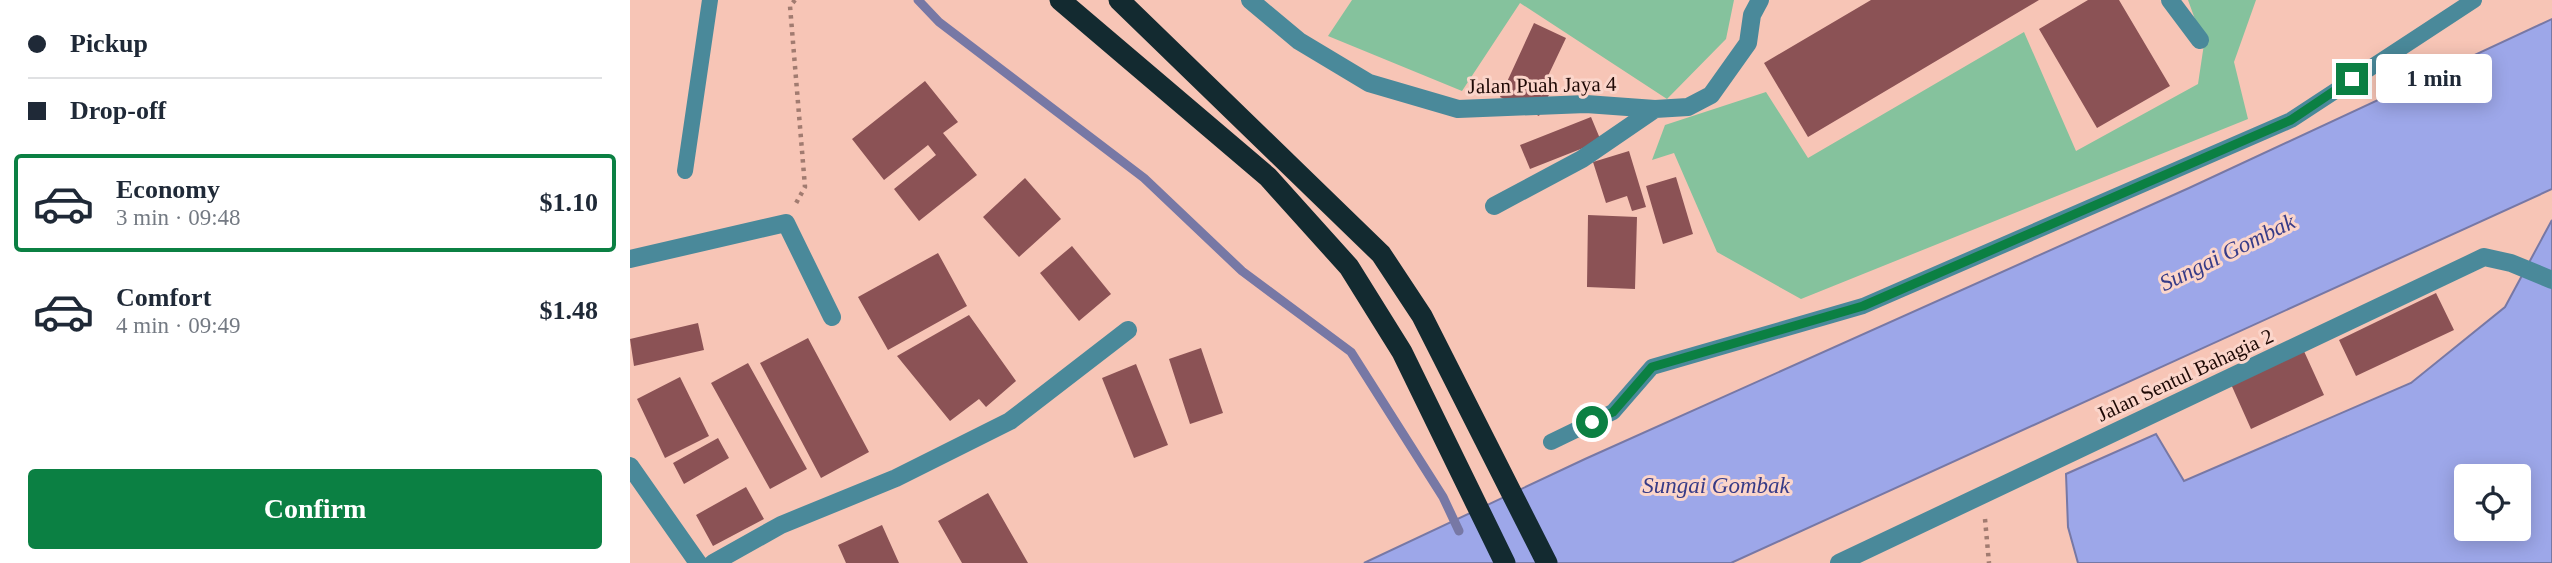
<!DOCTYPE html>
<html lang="en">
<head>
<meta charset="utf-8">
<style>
	body { margin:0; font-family:"Times New Roman",serif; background:#f2f2f3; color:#1f2937; height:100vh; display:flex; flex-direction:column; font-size:26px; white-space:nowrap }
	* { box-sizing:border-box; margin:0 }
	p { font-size:23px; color:#747a83 }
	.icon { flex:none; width:38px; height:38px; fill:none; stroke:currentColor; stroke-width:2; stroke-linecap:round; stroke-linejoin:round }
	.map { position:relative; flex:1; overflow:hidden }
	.panel { display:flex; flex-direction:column; background:#fff; width:630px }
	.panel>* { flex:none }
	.guide { display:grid; align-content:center; height:154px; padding:0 28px; background:#fff }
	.controls { position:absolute; left:1824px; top:464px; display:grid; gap:14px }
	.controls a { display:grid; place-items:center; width:77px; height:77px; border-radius:7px; background:#fff; box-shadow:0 4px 18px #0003; font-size:35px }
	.end { position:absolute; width:32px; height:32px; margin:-16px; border:9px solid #0b8043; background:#fff; box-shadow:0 0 0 4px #fff }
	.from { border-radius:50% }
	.bubble { position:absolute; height:49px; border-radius:7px; background:#fff; box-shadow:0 4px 18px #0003; font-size:23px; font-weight:600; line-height:49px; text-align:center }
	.guide b { display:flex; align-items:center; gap:24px; height:66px; font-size:26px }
	.guide b+b { border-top:2px solid #e0e1e3 }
	.guide i { width:18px; height:18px; background:#1f2937 }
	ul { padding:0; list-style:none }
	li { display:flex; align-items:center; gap:21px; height:98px; margin:0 14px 10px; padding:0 14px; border:4px solid transparent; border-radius:7px }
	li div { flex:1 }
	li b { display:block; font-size:26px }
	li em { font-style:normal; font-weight:600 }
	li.on { border-color:#0b8043 }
	li>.icon { width:63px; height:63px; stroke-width:1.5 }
	.cta { display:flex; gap:14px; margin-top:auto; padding:14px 28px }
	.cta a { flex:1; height:80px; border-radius:7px; background:#0b8043; color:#fff; font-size:28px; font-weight:600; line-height:80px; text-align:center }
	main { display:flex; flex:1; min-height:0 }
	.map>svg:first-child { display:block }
	.green { fill:#85c29d }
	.water { fill:#9da7e9; stroke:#7778a5; stroke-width:2; fill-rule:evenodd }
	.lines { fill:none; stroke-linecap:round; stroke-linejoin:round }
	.stream { stroke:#7778a5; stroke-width:9 }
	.building { fill:#8b5255 }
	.path { stroke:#a17b70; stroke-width:4.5; stroke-dasharray:3.5 5; stroke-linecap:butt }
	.service { stroke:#4a899a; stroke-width:16 }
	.minor { stroke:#4a899a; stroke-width:18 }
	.motorway { stroke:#132a30; stroke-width:21 }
	.route { stroke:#0b8043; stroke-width:9 }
	.labels { text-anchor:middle; stroke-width:6; stroke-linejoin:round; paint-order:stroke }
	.street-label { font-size:21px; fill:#1e0905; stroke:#fbd5ca }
	.water-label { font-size:23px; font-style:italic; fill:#373b87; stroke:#fbd5ca }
</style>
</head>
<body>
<main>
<section class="panel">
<div class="guide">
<b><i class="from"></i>Pickup</b>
<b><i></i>Drop-off</b>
</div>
<ul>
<li class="on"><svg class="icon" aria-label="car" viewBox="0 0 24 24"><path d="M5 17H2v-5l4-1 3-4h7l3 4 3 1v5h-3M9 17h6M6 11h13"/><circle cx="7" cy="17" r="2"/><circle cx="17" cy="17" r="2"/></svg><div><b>Economy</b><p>3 min · 09:48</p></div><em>$1.10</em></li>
<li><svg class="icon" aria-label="car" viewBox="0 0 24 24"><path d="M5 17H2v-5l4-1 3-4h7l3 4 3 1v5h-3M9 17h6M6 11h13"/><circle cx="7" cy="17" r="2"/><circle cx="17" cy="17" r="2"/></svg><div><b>Comfort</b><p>4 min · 09:49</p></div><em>$1.48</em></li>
</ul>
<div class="cta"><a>Confirm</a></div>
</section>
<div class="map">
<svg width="1922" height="563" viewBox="0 0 1922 563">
	<rect width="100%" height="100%" fill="#f7c5b6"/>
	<path class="green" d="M722,0H1104L1096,39L1037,99L890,3L832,91L698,36Z
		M1558,0H1626L1604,62L1618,119L1171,299L1087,252L1044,153L1022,160L1035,125L1136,92L1178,158L1394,32L1446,151L1568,84L1574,44Z"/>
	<path class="water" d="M1922,19V189L1101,563H734L955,459L1559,188Z
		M1922,220V563H1448L1438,527L1436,474L1526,434L1554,481L1781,383L1875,307ZM1836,476H1888V528H1836Z"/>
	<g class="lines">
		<path class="stream" d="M288,0L309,22L514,178L612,271L721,352L813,497L829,531"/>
	</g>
	<path class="building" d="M1241,0H1409L1178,137L1134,63Z
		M1458,0H1489L1540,86L1467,128L1409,29Z
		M904,23L936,38L917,78L925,82L909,116L870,97Z
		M295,81L328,122L313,133L347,175L289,221L264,189L306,155L298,145L254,180L222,139Z
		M961,117L971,141L900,169L890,145Z
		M999,151L1016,207L1002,211L997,196L976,203L963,162Z
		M1046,177L1063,234L1033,244L1016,186Z
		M395,178L431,219L389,257L353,217Z
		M958,215L1007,217L1005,289L957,287Z
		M442,246L481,294L449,321L410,273Z
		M308,253L337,306L258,350L228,297Z
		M1806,293L1824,330L1726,376L1709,340Z
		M339,315L386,381L356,407L349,399L320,421L267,356Z
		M68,323L74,350L4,366L0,339Z
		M178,338L239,452L191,478L130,363Z
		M571,348L593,413L560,424L539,359Z
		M1673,349L1694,395L1621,429L1600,382Z
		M118,363L177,469L140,489L81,383Z
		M506,364L538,445L504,458L472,378Z
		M50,377L79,436L35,458L7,399Z
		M88,438L99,458L54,484L43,463Z
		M116,487L134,519L83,546L66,515Z
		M358,493L398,563H332L308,521Z
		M252,525L269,563H216L208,545Z"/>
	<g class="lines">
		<path class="path" d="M165,0L160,6L175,187L165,205
			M1355,519L1359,563"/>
		<path class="service" d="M55,171L80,0
			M921,442L983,412L1022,367L1233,306L1661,120L1844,0"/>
		<path class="minor" d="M620,0L669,41L739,83L828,109L956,104L1025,109L1058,107L1081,95L1118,43L1122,15L1130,0
			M1540,0L1570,40
			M864,206L952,159L1025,109
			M0,259L156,223L202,317
			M0,466L68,563
			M83,563L151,525L266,478L380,421L498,330
			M1209,563L1854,257L1881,263L1922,280"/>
		<path class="motorway" d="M430,0L638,177L719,267L772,352L875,563
			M489,0L751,254L792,316L917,563"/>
	</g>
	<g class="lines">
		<path class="route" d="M962,422L983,412L1022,367L1233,306L1661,120L1722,79"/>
	</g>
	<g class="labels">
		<g class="street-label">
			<text transform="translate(912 85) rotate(-1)" y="7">Jalan Puah Jaya 4</text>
			<text transform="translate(1555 375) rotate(-25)" y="7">Jalan Sentul Bahagia 2</text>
		</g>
		<g class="water-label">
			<text transform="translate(1597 252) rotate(-26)" y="8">Sungai Gombak</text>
			<text x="1086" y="493">Sungai Gombak</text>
		</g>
	</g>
</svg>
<div class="controls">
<a><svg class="icon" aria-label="locate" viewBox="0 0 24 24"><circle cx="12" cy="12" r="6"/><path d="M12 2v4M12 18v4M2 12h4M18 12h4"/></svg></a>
</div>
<i class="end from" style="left:962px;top:422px"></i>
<i class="end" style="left:1722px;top:79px"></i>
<div class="bubble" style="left:1746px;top:54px;width:116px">1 min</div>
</div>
</main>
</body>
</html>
